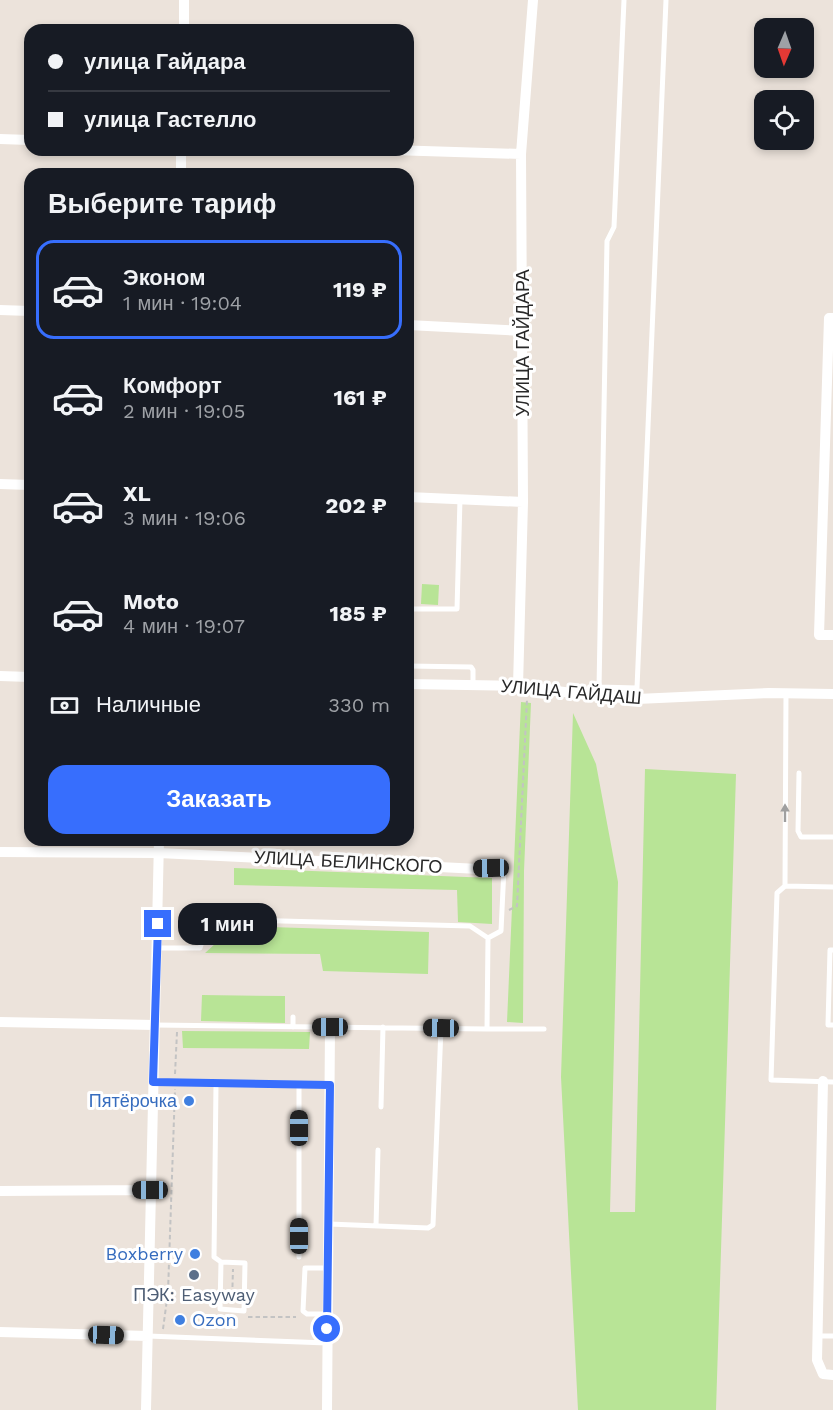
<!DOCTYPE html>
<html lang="ru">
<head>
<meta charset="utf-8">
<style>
	body { margin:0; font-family:"Work Sans",sans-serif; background:#20242c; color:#f1f3f6; height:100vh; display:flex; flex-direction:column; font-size:22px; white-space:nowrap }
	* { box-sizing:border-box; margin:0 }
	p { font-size:20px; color:#9ea1a6 }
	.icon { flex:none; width:33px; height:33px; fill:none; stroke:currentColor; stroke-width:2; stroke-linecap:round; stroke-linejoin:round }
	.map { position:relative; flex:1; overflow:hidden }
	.details { position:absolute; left:24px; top:168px; width:390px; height:678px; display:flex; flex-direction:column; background:#171b24; border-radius:18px; box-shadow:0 3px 9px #0003 }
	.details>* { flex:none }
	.top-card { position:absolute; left:24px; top:24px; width:390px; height:132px; border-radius:18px; box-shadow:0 3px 9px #0003; display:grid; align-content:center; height:132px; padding:0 24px; background:#171b24 }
	.needle { width:39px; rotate:182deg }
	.fabs { position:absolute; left:754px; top:18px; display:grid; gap:12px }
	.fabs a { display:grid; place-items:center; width:60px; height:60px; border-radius:12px; background:#171b24; box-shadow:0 3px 9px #0003; font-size:30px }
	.end { position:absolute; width:27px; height:27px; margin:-14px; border:8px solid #376efd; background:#fff; box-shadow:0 0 0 3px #fff }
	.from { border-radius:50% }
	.bubble { position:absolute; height:42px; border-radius:18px; background:#171b24; box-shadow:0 3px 9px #0003; font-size:20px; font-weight:700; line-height:42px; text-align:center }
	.car { position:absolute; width:18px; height:36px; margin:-18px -9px; border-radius:8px; box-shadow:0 0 4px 2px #0007; background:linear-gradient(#222 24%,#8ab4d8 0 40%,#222 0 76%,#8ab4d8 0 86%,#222 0) }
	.top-card b { display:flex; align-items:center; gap:21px; height:57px; font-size:22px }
	.top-card b+b { border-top:2px solid #363941 }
	.top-card i { width:15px; height:15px; background:#f1f3f6 }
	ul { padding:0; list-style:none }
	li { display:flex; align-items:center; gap:18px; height:99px; margin:0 12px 9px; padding:0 12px; border:3px solid transparent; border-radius:18px }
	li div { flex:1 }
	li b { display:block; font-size:22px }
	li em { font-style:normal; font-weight:700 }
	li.on { border-color:#376efd }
	li>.icon { width:54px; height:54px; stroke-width:1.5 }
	h2 { padding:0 24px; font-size:27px; line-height:72px }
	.pay { display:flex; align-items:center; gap:15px; height:66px; padding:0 24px; font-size:22px }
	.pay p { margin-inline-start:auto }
	.button { display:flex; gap:12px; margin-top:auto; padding:12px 24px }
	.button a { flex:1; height:69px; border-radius:18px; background:#376efd; color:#fff; font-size:24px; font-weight:700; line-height:69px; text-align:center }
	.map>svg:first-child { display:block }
	.green { fill:#b8e496 }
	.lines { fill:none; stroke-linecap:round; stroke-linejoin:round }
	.path { stroke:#c3c3c3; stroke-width:2; stroke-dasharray:4.5 3; stroke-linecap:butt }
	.service { stroke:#fff; stroke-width:5 }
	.minor { stroke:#fff; stroke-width:10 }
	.oneway { fill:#9f9f9f }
	.route { stroke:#376efd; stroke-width:8 }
	.shop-dot { fill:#3f7fe0; stroke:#fff; stroke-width:2 }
	.service-dot { fill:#5c6f8a; stroke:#fff; stroke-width:2 }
	.labels { text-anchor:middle; stroke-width:6; stroke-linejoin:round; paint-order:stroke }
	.street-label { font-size:18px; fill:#292929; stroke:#fff }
	.shop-label { font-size:18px; fill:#366cbe; stroke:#fff; text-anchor:end }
	.service-label { font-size:18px; fill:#4e5e75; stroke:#fff }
</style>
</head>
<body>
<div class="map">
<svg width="833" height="1410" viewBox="0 0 833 1410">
	<rect width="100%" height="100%" fill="#ece3db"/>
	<path class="green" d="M422,584L439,585L438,605L421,604Z
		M521,702L531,703L524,871L523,1023L507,1022Z
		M573,713L596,764L618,882L610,1212H635L645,769L736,774L716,1410H578L561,1077Z
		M234,868L492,878V924L458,922L457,890L234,885Z
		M235,926L429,932L428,974L323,971L320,954L205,953Z
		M202,995L285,996V1023L201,1021Z
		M182,1031L310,1032L309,1049L183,1048Z"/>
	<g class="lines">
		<path class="path" d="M509,910L517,906L527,699
			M175,1074L177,1032
			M232,1302L233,1269
			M248,1317H296
			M163,1329L168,1292L175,1089"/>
		<path class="service" d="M408,609H457L460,499
			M408,666L471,667L473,670V685
			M599,687L637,688L666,0
			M599,689L607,241L614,227L624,0
			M786,693L785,886L777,893L771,1080L833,1082
			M799,773L798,831L801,837H833
			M785,886L833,887
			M157,948H200L210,919L470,926L488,938
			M833,950H830L828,1025H833
			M155,1025L487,1029L488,938L501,931L504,868L479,869
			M293,1027V1017
			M487,1029H544
			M153,1082L330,1085
			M216,1084L214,1257L221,1262L220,1309L244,1311L245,1263L221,1262
			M381,1107L383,1027
			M329,1224L428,1228L433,1225L441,1028
			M376,1226L378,1150
			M299,1257V1085
			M328,1314H307L303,1311L305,1268H328
			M148,1336L327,1343
			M817,1336H833"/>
		<path class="minor" d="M184,30V0
			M0,139L30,140
			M392,150L521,154
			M181,174V150
			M0,310L30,311
			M833,318H829L819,635H833
			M408,325L523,331
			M0,484L30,485
			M408,497L523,502
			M0,676L30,677
			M408,684L518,686L595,696L637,699L769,693L833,694
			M518,686L523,502L521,154L533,0
			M0,852L159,853L479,869
			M0,1022L155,1025
			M823,1081L817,1360L823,1374L833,1375
			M0,1191L150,1190
			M0,1332L148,1336
			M146,1410L159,840
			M327,1410L330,1027"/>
	</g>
	<defs><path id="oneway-solid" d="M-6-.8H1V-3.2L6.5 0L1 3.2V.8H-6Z" transform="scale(1.5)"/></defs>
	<use class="oneway" href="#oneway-solid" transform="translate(785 813) rotate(-90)"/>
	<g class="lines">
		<path class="route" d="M158,924L153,1082L330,1085L327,1329"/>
	</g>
	<g class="shop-dot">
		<circle cx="189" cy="1101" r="6"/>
		<circle cx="195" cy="1254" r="6"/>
		<circle cx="180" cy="1320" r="6"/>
	</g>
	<circle class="service-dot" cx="194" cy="1275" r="6"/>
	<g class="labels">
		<g class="street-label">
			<text transform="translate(523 343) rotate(-90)" y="6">УЛИЦА ГАЙДАРА</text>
			<text transform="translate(571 692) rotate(5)" y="6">УЛИЦА ГАЙДАШ</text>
			<text transform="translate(348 862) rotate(3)" y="6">УЛИЦА БЕЛИНСКОГО</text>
		</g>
		<g class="shop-label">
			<text x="177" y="1107">Пятёрочка</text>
			<text x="183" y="1260">Boxberry</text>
			<text x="192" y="1326" text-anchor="start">Ozon</text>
		</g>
		<g class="service-label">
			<text x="194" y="1301">ПЭК: Easyway</text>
		</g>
	</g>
</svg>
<div class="fabs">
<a><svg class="needle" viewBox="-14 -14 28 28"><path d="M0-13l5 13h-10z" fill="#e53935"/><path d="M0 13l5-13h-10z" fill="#9ea1a6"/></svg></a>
<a><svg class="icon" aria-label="locate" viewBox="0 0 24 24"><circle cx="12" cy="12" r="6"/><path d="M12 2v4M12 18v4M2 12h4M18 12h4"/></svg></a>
</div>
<i class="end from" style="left:327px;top:1329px"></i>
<i class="end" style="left:158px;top:924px"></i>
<div class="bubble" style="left:178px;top:903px;width:99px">1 мин</div>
<i class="car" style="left:491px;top:868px;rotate:269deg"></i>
<i class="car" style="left:330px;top:1027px;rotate:270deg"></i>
<i class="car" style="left:441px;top:1028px;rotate:271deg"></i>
<i class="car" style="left:299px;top:1128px;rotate:0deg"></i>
<i class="car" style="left:150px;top:1190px;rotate:270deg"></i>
<i class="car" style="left:299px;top:1236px;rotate:0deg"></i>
<i class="car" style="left:106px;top:1335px;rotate:92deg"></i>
<div class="top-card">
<b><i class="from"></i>улица Гайдара</b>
<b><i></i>улица Гастелло</b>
</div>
<section class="details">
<h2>Выберите тариф</h2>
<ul>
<li class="on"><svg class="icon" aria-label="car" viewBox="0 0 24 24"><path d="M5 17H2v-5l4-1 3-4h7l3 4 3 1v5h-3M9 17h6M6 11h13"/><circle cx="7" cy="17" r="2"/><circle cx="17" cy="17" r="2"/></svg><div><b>Эконом</b><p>1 мин · 19:04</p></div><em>119 ₽</em></li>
<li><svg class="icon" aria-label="car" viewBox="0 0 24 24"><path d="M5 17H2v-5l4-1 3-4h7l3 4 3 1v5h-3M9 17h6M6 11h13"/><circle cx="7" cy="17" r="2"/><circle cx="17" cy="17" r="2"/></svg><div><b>Комфорт</b><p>2 мин · 19:05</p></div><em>161 ₽</em></li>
<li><svg class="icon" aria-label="car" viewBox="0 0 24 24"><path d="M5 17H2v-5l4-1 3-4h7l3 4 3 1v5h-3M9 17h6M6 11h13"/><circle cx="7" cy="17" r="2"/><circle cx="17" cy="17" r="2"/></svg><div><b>XL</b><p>3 мин · 19:06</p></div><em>202 ₽</em></li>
<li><svg class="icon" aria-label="car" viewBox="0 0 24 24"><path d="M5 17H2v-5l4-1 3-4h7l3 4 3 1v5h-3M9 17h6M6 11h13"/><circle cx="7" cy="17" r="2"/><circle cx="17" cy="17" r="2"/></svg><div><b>Moto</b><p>4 мин · 19:07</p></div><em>185 ₽</em></li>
</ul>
<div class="pay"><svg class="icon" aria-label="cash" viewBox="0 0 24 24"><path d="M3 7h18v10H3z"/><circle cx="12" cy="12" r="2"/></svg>Наличные<p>330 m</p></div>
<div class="button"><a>Заказать</a></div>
</section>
</div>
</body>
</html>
